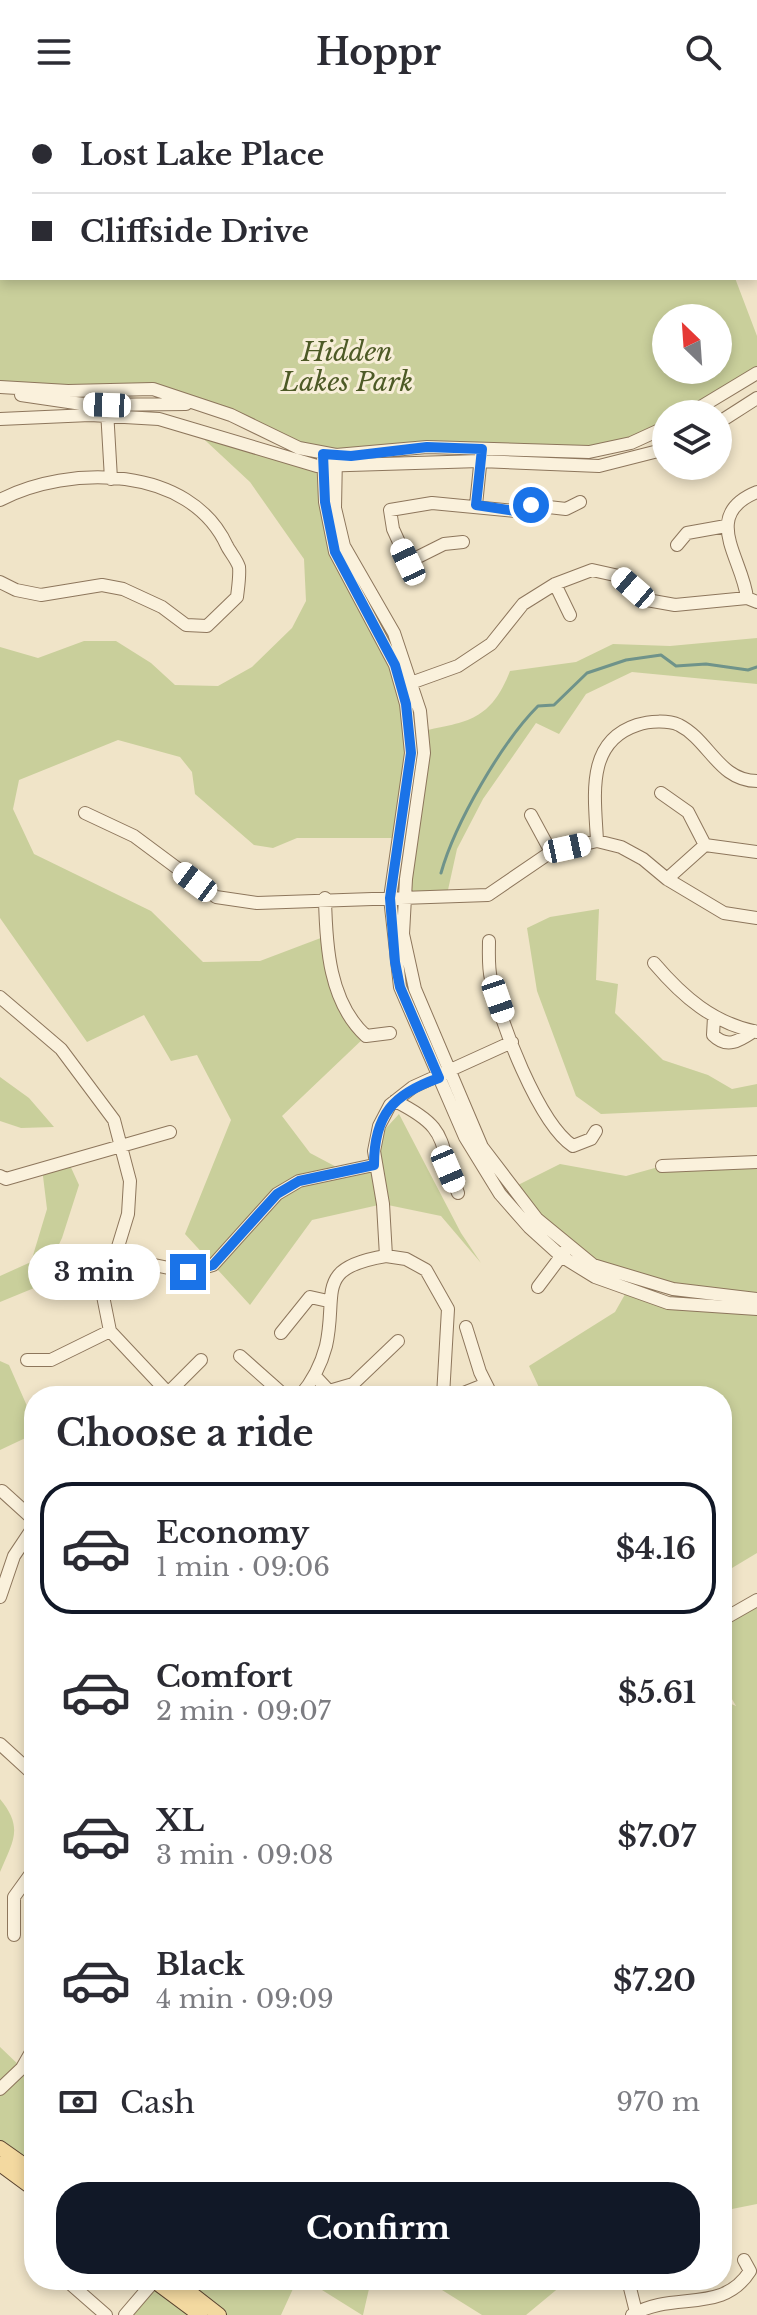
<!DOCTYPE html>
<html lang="en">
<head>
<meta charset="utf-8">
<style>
	body { margin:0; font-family:"Libre Baskerville",serif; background:#f7f7f7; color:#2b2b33; height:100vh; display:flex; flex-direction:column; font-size:30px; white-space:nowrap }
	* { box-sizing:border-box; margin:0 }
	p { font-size:26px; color:#7c7c81 }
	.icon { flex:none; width:44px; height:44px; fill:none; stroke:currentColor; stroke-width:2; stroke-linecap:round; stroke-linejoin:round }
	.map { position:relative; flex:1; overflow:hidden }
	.details { position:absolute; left:24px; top:1282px; width:708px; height:904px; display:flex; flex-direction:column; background:#fff; border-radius:32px; box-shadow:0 4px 12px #0003 }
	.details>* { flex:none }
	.top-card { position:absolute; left:0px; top:0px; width:758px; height:176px; box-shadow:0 4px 12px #0003; display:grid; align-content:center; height:176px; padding:0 32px; background:#fff }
	.needle { width:52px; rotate:335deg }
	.buttons { position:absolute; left:652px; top:200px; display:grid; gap:16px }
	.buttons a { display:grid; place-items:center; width:80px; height:80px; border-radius:50%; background:#fff; box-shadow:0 4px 12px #0003; font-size:40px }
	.end { position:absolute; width:36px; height:36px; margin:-18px; border:10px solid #1a73e8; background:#fff; box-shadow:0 0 0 4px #fff }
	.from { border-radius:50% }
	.bubble { position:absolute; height:56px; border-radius:28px; background:#fff; box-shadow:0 4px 12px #0003; font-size:26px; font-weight:700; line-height:56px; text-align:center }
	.car { position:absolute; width:24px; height:48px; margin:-24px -12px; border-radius:10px; box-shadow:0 0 6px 2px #0007; background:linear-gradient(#fff 24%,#345 0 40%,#fff 0 76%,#345 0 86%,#fff 0) }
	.top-card b { display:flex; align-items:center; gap:28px; height:76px; font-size:30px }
	.top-card b+b { border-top:2px solid #e1e1e2 }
	.top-card i { width:20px; height:20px; background:#2b2b33 }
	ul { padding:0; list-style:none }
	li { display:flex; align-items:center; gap:24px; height:132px; margin:0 16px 12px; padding:0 16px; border:4px solid transparent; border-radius:32px }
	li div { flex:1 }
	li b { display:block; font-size:30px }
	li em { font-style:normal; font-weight:700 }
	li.active { border-color:#111827 }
	li>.icon { width:72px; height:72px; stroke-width:1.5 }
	h2 { padding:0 32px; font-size:36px; line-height:96px }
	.pay { display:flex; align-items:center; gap:20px; height:88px; padding:0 32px; font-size:30px }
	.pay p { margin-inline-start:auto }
	.primary-button { display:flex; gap:16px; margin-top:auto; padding:16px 32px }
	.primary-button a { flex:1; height:92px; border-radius:32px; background:#111827; color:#fff; font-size:32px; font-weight:700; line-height:92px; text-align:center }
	header { display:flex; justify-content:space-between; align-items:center; height:104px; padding:0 32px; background:#fff; font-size:36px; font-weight:700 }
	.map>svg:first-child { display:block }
	.green { fill:#c9cf9b; fill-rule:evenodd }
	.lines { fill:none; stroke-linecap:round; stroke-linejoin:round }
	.stream { stroke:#6f938a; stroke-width:3 }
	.minor-casing { stroke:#8d765c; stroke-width:14 }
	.major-casing { stroke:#5b4430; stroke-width:16 }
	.minor { stroke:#faf1dc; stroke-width:12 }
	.major { stroke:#f3d9a0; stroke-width:14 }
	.route { stroke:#1a73e8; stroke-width:10 }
	.labels { text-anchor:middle; stroke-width:6; stroke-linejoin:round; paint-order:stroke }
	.park-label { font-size:26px; font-style:italic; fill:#4d5a26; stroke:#f7eed8 }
</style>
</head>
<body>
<header><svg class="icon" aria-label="menu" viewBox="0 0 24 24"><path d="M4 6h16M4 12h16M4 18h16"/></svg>Hoppr<svg class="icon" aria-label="search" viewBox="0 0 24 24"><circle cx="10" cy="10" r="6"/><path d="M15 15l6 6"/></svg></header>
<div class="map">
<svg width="757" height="2211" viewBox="0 0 757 2211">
	<rect width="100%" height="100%" fill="#f0e4c8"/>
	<path class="green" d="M0,0H693L2,2V174H735L757,232V269L689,310H666V323L589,348L487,345L323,350L153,285L0,283ZM666,214H718V266H666Z
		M193,325L317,362L335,448L395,561L411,649L397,734H297L273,744L254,741L195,690L192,668L180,653L118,636L19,676L13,705L34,750L151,807L203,858L260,857L326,832L350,918L366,932L282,1012L310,1049L344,1067L374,1061L376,1035L399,1010L461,1129L481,1159L441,1112L383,1100L312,1116L250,1201L185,1130L231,1016L197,951L171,957L144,911L87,938L0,814V543L38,554L84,537H116L151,559L175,581L218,582L252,563L292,524L306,497L304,455L250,378Z
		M757,534V580L632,568L586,590L559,630L536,619L483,695L457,745L446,795L405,794L422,627C468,618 491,616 510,567L576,558L613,540L670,542Z
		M599,805L596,876L618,880L615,909L663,956L708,971L732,985L757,980V1003L601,1010L576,992L537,887L527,824L550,813Z
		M0,973L29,994L54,1023L21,1024L0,1017Z
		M68,1057L79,1081L62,1134L39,1182L0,1198V1172L31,1158L47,1105L42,1064Z
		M757,1058V1195L673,1185L593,1161L512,1084L560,1060L626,1072L662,1062Z
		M628,1185L668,1199L757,1205V1449L722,1470V1292H543L529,1262L615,1208Z
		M0,1257L9,1261L34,1318V1330L0,1346Z
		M757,1496V2100L722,2107V1596L736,1602L726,1585L722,1588V1516Z
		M0,1695C24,1724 13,1737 0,1768Z
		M0,1943L22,1964L34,1982V2068L0,2044Z
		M192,2176H297L281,2211H219L186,2186Z
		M306,2176H371L363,2211H362Z
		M426,2176H566L567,2177L526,2211H482Z
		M154,2177L200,2211H125Z"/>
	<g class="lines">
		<path class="stream" d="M441,769C455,719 502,638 538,602L554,601L587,569L626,556L661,551L676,562L706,560L748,566L757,563"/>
		<g class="minor-casing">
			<path id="minor" d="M756,32L757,33
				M756,110L757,103
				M0,283L68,287L153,285L231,311L299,344L336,351L427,343L589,348L631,339L666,323
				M21,291L89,301L186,300
				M107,306L111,375
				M689,310L757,269
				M0,315L90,311L159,315L317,362L480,357L599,362L666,345
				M718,319L757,294
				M323,350L325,398L335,448L395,561L406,600L411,649L390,794L400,883L465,1033L500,1090L529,1123L561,1152L595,1173L668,1199L757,1205
				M336,351L335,404L344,442L394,529L420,607L424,649L406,775L403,830L415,885L482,1043L537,1115L593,1161L673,1185L757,1195
				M0,396C69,360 190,361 227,442C230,448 237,456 239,463C240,472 238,484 237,493L207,522L186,521L162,503L123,485L102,481L41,491L16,486L0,478
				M476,401L481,352
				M463,438L444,440L408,458L393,425L390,406L432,399L515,407L531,401L566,405L580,398
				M677,441L687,429L726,422
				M555,480L570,511
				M747,494C743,455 700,411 757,388
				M408,580L458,562L491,540L523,500L555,480L592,466L619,472L647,496L675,501L747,494L757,498
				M661,689L688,708L705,741
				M85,709L134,732L216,793L257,799L488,791L551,748L597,737L621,743L643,755L667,775L724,809L757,814
				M531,711L551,748
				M597,737C595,693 585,638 637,621C649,617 668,616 679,621C709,636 719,677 757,677
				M667,775L705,741L757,748
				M325,794C326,842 329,898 366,932L390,929
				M489,837C489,849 488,863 491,875C499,916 539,1020 573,1042L591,1035L596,1027
				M654,859C683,893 713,919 757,928
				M0,893L61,945L114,1016L130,1077L128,1110L103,1192L110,1227L171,1292
				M714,913L713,931C727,945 739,937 754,927
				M395,997C453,1026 436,1037 458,1089
				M662,1062L757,1058
				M0,1072L6,1075L170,1028
				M116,1153L188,1168L213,1161L277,1090L299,1077L374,1061
				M538,1183L565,1147
				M466,1223L480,1268L492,1292
				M281,1229L310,1193L328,1197
				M240,1252L285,1292
				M27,1256H51L110,1227
				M315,1272L329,1287L353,1280L398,1237
				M165,1292L201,1256
				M300,1292C312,1278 321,1261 326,1242C338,1189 313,1164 386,1152
				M443,1292L448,1205L426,1166L406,1155L386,1152L383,1100L374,1047L379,1022L390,1001L413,983L512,938
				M456,1292L486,1280
				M2,1387L34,1416
				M0,1493L14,1452L34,1422
				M722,1516L757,1496
				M0,1640L34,1671
				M14,1831V1793L32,1768L34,1800
				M0,1985L22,1964L34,1943
				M66,2176L106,2211
				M628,2176L636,2208
				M125,2211L155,2176
				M632,2211C674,2186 722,2211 750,2167L744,2156"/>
		</g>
		<g class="major-casing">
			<path id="major" d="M0,2044L34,2068
				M0,2060L34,2085
				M153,2176L200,2211
				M174,2176L219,2211"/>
		</g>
		<use href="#minor" class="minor"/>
		<use href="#major" class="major"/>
	</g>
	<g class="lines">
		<path class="route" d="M188,1168L213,1161L277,1090L299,1077L374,1061C374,1011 393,990 439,974L400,883L395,858L390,794L411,649L406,600L395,561L335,448L325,398L323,350L351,352L427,343L482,345L476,401L515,407L531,401"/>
	</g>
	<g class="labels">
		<g class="park-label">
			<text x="347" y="257">Hidden<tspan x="347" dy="30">Lakes Park</tspan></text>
		</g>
	</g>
</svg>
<div class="buttons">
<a><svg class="needle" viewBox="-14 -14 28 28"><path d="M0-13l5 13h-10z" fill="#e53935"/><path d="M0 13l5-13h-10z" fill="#7c7c81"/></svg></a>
<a><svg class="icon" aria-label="layers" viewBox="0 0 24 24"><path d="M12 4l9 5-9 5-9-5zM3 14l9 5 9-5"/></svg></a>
</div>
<i class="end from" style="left:531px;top:401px"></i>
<i class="end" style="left:188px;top:1168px"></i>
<div class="bubble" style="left:28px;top:1140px;width:132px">3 min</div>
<i class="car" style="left:107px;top:301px;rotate:272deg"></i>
<i class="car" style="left:408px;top:458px;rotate:335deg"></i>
<i class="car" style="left:633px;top:484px;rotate:311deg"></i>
<i class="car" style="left:567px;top:744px;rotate:78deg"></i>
<i class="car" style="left:195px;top:778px;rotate:307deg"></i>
<i class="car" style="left:498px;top:895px;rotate:161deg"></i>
<i class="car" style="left:448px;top:1065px;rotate:157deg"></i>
<div class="top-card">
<b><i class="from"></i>Lost Lake Place</b>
<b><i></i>Cliffside Drive</b>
</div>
<section class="details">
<h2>Choose a ride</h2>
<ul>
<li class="active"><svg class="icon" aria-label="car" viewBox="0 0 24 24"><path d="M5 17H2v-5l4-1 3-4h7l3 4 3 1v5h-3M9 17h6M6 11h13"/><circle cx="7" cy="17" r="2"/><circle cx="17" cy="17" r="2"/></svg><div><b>Economy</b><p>1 min · 09:06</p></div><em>$4.16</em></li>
<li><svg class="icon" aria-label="car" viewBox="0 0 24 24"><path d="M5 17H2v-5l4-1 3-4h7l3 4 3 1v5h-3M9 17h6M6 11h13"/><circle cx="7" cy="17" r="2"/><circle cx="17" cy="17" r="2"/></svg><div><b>Comfort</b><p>2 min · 09:07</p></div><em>$5.61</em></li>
<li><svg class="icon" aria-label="car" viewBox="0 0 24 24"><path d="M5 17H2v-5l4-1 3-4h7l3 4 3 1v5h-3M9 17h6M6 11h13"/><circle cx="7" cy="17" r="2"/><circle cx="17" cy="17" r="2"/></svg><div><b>XL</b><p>3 min · 09:08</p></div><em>$7.07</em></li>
<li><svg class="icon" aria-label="car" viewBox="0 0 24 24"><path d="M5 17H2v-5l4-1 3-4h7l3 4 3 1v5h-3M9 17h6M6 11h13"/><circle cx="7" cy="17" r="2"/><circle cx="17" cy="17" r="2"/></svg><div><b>Black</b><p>4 min · 09:09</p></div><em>$7.20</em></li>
</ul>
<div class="pay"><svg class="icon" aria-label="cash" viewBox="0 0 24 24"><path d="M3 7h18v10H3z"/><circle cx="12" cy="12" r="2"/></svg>Cash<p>970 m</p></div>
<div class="primary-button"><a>Confirm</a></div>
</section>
</div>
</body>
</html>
